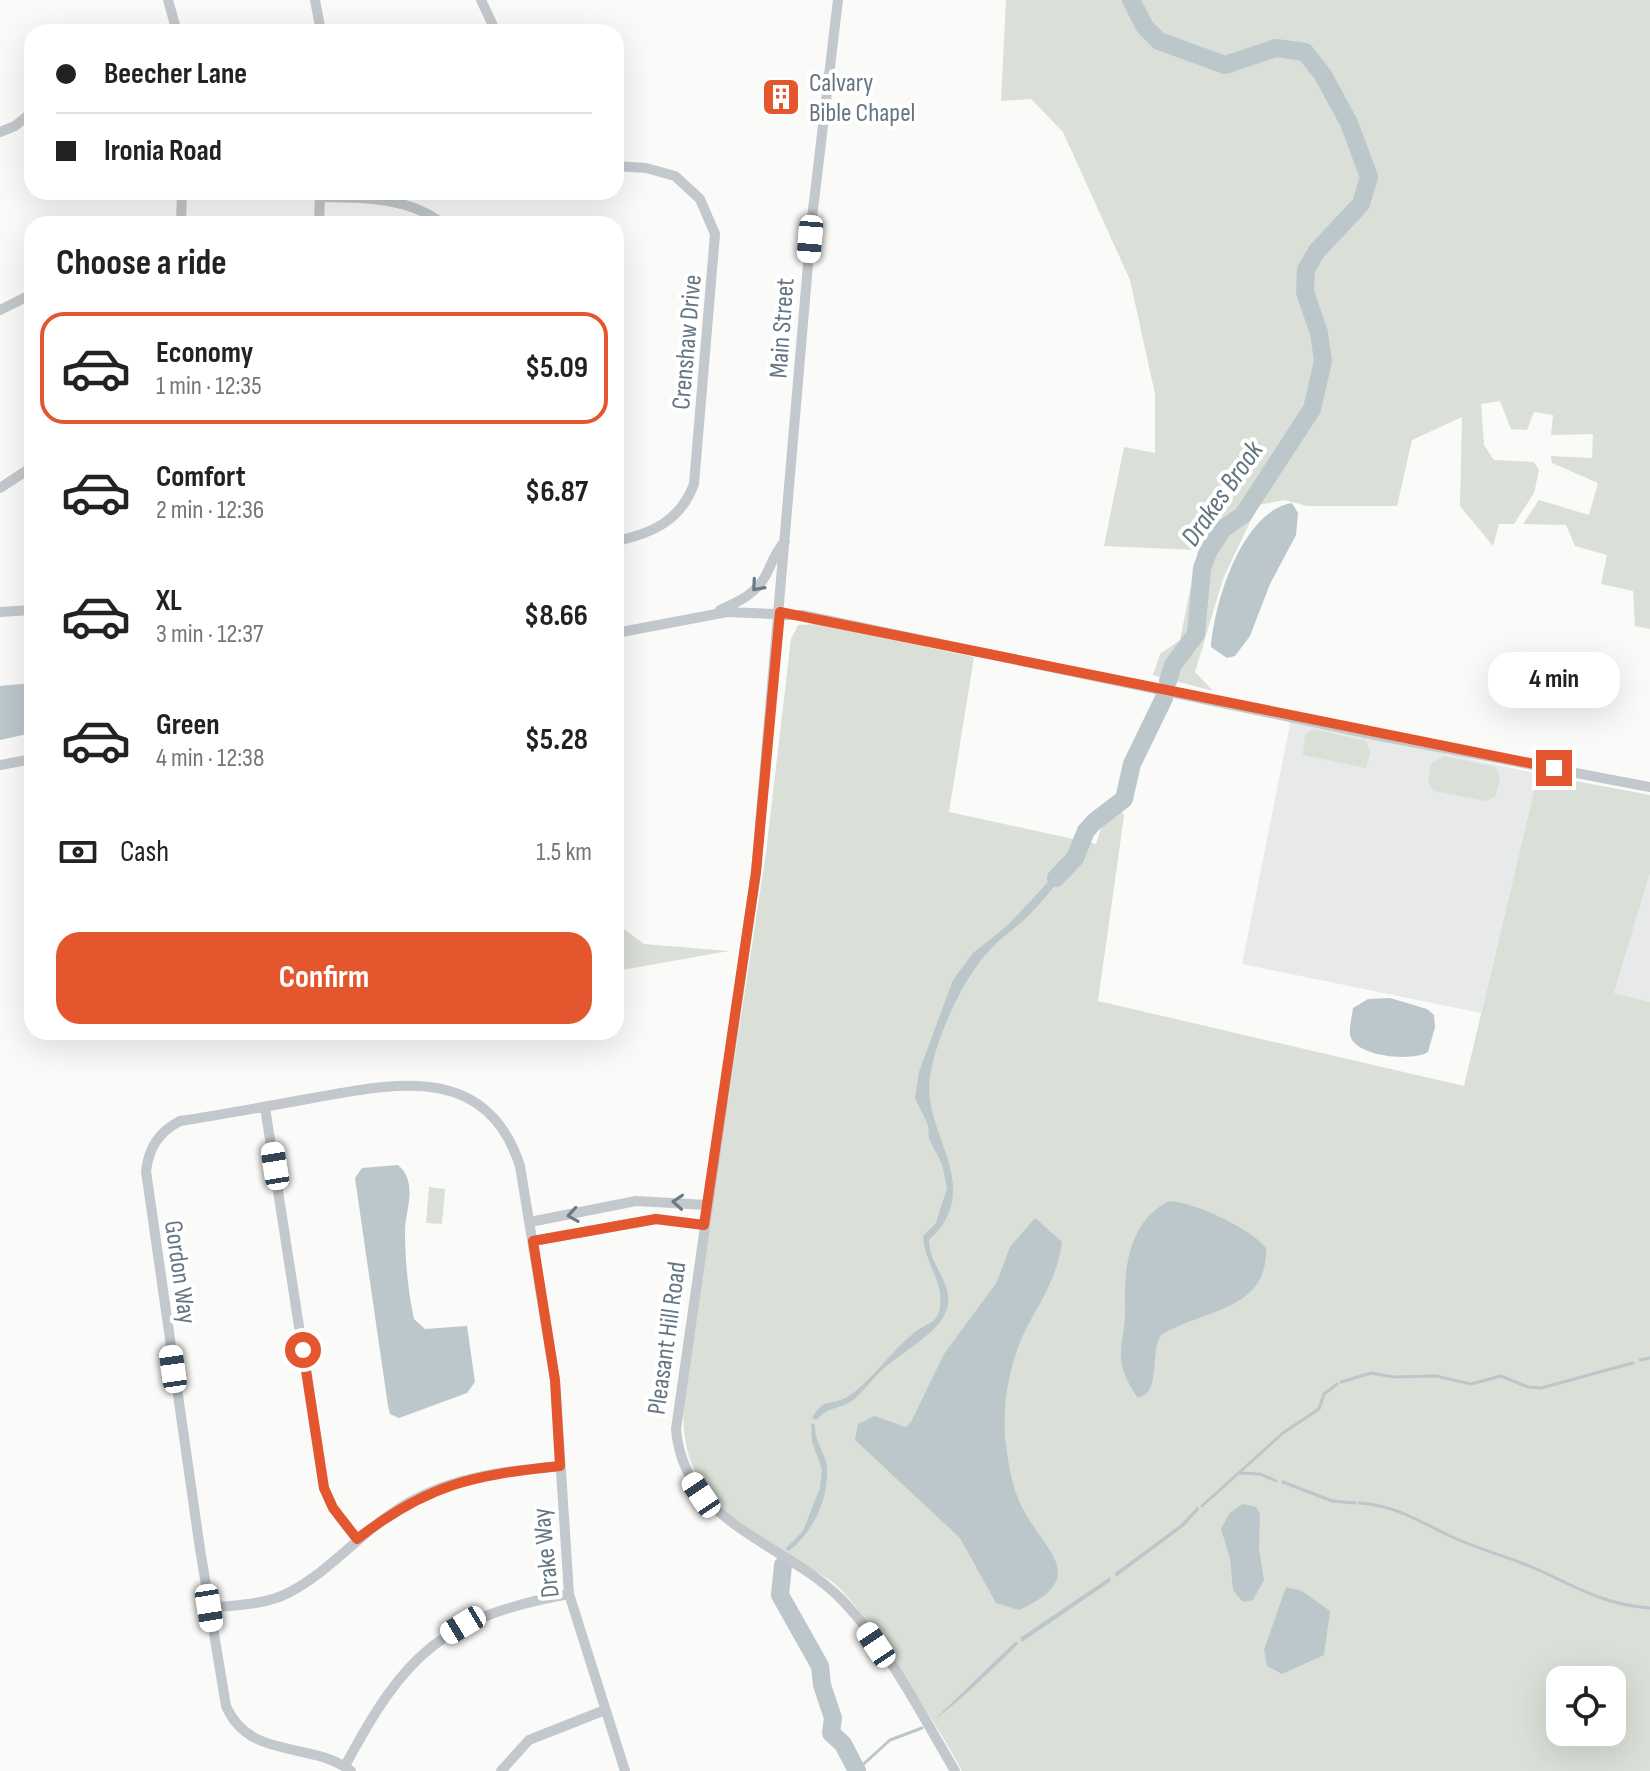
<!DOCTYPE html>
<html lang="en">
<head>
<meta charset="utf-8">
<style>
	body { margin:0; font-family:"Sofia Sans Condensed",sans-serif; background:#f2f2f2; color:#222; height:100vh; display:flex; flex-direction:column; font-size:30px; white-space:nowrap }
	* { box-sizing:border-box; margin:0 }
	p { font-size:26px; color:#767676 }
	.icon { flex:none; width:44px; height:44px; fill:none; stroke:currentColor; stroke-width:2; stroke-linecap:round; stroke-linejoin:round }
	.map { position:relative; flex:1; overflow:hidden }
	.details { position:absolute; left:24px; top:216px; width:600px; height:824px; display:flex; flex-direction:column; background:#fff; border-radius:24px; box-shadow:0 8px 32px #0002 }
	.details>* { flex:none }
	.hud { position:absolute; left:24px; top:24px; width:600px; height:176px; border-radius:24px; box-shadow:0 8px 32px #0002; display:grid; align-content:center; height:176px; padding:0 32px; background:#fff }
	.controls { position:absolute; left:1546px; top:1666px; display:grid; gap:16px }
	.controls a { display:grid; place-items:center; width:80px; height:80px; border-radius:16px; background:#fff; box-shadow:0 8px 32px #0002; font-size:40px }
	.end { position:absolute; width:36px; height:36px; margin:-18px; border:10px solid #e4572e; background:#fff; box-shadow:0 0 0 4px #fff }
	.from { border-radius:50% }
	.bubble { position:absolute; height:56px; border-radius:24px; background:#fff; box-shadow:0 8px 32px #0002; font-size:26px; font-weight:700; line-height:56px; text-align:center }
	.car { position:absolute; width:24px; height:48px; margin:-24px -12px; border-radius:10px; box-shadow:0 0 6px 2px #0007; background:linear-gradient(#fff 24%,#345 0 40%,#fff 0 76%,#345 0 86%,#fff 0) }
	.hud b { display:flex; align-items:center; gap:28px; height:76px; font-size:30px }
	.hud b+b { border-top:2px solid #e0e0e0 }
	.hud i { width:20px; height:20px; background:#222 }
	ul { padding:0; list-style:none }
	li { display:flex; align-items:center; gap:24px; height:112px; margin:0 16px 12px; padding:0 16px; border:4px solid transparent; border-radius:24px }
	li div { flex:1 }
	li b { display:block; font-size:30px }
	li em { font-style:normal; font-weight:700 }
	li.on { border-color:#e4572e }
	li>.icon { width:72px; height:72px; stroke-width:1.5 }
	h2 { padding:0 32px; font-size:36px; line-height:96px }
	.pay { display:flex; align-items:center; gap:20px; height:88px; padding:0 32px; font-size:30px }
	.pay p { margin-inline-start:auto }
	.button { display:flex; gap:16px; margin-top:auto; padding:16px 32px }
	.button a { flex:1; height:92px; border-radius:24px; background:#e4572e; color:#fff; font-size:32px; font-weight:700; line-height:92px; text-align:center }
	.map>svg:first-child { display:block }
	.built { fill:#e8e9e9 }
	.green { fill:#dadfd7; fill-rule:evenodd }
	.water { fill:#bbc7cb }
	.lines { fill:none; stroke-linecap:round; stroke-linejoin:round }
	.stream { stroke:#bbc7cb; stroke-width:3 }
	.river { stroke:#bbc7cb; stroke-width:18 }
	.minor { stroke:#c3c8cc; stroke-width:10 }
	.oneway { stroke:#6a7a87 }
	.route { stroke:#e4572e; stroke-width:10 }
	.labels { text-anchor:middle; stroke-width:8; stroke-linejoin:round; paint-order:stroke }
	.poi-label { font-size:26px; fill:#657683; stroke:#fff; text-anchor:start }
	.street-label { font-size:26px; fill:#657683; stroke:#fff }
	.water-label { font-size:28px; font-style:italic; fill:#60757c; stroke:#fff }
</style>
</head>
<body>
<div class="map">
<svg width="1650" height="1771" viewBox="0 0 1650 1771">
	<rect width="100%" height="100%" fill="#fafaf8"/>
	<path class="built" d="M1291,719L1538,774L1481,1013L1242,964Z
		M1650,873V1002L1614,993Z"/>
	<path class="green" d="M1006,0H1650V629L1635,626L1633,591L1601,584L1607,555L1575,546L1566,525L1523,524L1539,500L1589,515L1598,483L1552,463L1551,456L1592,458L1593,434L1551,435L1553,415L1534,412L1527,430L1511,429L1500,401L1481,404L1484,445L1494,460L1534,462L1539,470L1534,493L1514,524H1499L1493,546L1460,506L1462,417L1412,440L1397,506H1307L1285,500L1258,505L1223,579L1195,672L1213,691L1153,675L1160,654L1180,640L1198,550L1104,546L1124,447L1155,453V394L1130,280L1063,132L1031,99L1001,101Z
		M816,624L974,657L949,812L1096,844L1102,824L1120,807L1124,816L1098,1001L1464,1086L1538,774L1650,795V873L1614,993L1650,1002V1771H962C939,1728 912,1688 884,1648C870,1627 855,1602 836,1585C826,1576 812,1570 800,1562C725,1513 676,1492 684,1391L766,853L791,639L798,625ZM1560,1680H1612V1732H1560Z
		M1313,729L1366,741L1370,753L1366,768L1303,755L1305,735Z
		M1444,756L1496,767L1500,778L1495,797L1486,801L1434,791L1428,781L1431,764Z
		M616,923L644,944L729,951L616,971Z
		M429,1187L445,1189L442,1224L426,1223Z"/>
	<path class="water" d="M1292,503L1298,513L1296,535L1270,584L1250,636L1235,656L1227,658L1211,647C1214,603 1242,511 1292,503Z
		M32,683V733L0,740V686Z
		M1075,861C1060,878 1047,897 1031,913C1019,926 1002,936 990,950C963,977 936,1038 930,1076C921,1135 987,1186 929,1240C929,1264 951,1281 948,1305C943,1333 898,1353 879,1373C870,1382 863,1392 853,1400C840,1410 827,1406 817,1420L812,1418C825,1396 830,1407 847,1397C868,1385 893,1349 915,1332C926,1323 938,1324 940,1307C944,1281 924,1262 923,1236L936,1223L947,1188L942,1164L929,1139L928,1125L915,1098L919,1072L953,980L973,953L1007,926L1067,862Z
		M1390,998L1427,1009L1434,1015L1435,1027L1428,1052C1412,1062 1355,1057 1350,1035C1349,1027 1352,1016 1353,1008L1368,999Z
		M398,1165C419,1183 405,1211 405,1231C405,1259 408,1292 414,1319L425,1329L467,1326L475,1382L467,1393L399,1418L390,1414L388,1406L355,1178L362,1168Z
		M1169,1201C1194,1202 1250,1228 1266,1248C1268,1311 1204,1309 1161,1335C1149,1353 1162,1392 1138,1398C1108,1354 1127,1347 1125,1303C1124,1264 1131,1220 1169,1201Z
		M1035,1218L1062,1242C1058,1275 1042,1299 1027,1327C1009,1362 1001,1407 1006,1446C1009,1468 1013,1492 1024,1511C1048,1554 1089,1578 1019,1610L996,1603L960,1538L855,1440L858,1424L874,1416L906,1427L911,1422L944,1354L997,1282L1010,1247Z
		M811,1423L815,1425C814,1441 825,1452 827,1467C829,1499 813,1532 789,1551L785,1549L803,1531L820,1488L822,1469L812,1442Z
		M1242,1504L1256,1507L1260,1514L1259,1549L1264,1580L1253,1600L1243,1602L1233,1590L1230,1558L1221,1529L1229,1514Z
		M1198,1506L1199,1510L1183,1527L1116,1577L1115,1573L1180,1525Z
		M1110,1577L1111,1581L1022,1642L1020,1638Z
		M1286,1587L1302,1591L1330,1611L1324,1655L1282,1674L1267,1666L1264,1650Z
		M1016,1641L1018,1644C991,1671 963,1698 934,1720Z"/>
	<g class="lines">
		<path class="stream" d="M1640,1360L1650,1358
			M1341,1382L1371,1373L1394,1377L1436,1376L1471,1384L1501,1376L1528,1387L1541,1388L1633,1363
			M1239,1473L1260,1474L1276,1481
			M1283,1482L1332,1501L1355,1503
			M1359,1503C1394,1505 1419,1521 1450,1536C1479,1550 1511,1557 1541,1571C1579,1589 1607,1605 1650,1608
			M1202,1506L1283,1433L1319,1409L1324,1394L1337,1384
			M857,1770L890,1740L922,1728"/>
		<path class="river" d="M1131,0L1145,27L1159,41L1225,65L1276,48L1305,52L1323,75L1349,123L1369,177L1361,204L1316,252L1306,270L1305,292L1319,333L1323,361L1312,409L1243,515L1223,529L1209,550L1202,568L1196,634L1173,665L1168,681
			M1056,878L1075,858L1086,831L1094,822L1124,799L1132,764L1164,698
			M783,1565L780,1595L820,1666L822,1685L833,1718L831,1733L843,1744L857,1771"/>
		<path class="minor" d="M168,0L177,32
			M315,0L321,32
			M481,0L496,32
			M838,0L812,218L756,872L676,1429C684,1526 787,1542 844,1602C889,1650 922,1715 955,1771
			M0,132L15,126L32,112
			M616,166L646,168L675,176L700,199L715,234L694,484C681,520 652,534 616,541
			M320,197C363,198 407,196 443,224
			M181,224L182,192
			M319,224L320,194
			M0,310L32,294
			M0,488L32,467
			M720,610C738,602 756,594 766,575C773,561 775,552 785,541
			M0,612L32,610
			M616,633L727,612L802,615L1380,736L1650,787
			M0,765L32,759
			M265,1107L324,1488L333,1508L357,1539
			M530,1222L636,1201L707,1205
			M533,1241L656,1219L704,1225
			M209,1608C234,1605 265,1605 288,1593C333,1570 366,1526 411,1501C458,1476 507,1471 560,1466
			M345,1766C404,1655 442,1617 569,1594
			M351,1771C310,1740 250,1761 226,1706L200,1549L146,1171C149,1147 159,1132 180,1121C225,1114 269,1106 313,1098C396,1083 487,1063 520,1166L555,1380L569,1594L625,1771
			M501,1771L529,1740L605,1710"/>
	</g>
	<defs><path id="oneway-chevron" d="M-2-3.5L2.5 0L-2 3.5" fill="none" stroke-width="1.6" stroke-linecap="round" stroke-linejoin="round" transform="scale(2)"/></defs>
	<g class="oneway">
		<use href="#oneway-chevron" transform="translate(757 586) rotate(131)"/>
		<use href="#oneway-chevron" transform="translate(678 1202) rotate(-176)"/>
		<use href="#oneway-chevron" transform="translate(573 1215) rotate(171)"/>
	</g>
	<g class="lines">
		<path class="route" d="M303,1350L324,1488L333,1508L357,1539C428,1484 473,1475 560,1466L555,1380L533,1241L656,1219L704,1225L756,872L780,612L1554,768"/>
	</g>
	<defs>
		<g id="building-square" transform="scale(2)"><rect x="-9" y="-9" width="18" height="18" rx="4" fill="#e4572e" stroke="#fff"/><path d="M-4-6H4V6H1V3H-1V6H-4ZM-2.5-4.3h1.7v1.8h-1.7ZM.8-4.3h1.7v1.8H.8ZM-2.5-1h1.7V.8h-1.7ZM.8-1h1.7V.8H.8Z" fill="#fff"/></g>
	</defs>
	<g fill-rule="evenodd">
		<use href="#building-square" x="781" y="97"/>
	</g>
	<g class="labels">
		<g class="poi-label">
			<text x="809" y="91">Calvary<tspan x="809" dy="30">Bible Chapel</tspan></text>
		</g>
		<g class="street-label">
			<text transform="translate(781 328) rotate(-86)" y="9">Main Street</text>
			<text transform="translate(686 342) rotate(-85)" y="9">Crenshaw Drive</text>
			<text transform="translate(181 1272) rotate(82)" y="9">Gordon Way</text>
			<text transform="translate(666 1338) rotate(-82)" y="9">Pleasant Hill Road</text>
			<text transform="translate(545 1553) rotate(-96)" y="9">Drake Way</text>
		</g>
		<g class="water-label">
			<text transform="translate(1221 493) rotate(-55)" y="10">Drakes Brook</text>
		</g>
	</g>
</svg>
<div class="controls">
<a><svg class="icon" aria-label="locate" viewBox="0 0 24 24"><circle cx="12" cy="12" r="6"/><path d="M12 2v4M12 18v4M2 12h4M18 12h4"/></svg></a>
</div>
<i class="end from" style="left:303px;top:1350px"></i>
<i class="end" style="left:1554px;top:768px"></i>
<div class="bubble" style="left:1488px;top:652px;width:132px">4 min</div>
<i class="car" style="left:810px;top:239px;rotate:185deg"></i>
<i class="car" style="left:275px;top:1166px;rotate:351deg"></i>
<i class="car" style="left:173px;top:1369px;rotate:352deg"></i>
<i class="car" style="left:701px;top:1495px;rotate:326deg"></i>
<i class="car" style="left:209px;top:1608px;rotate:171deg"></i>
<i class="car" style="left:463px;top:1625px;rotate:239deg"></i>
<i class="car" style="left:876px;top:1645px;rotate:326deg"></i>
<div class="hud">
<b><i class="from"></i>Beecher Lane</b>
<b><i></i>Ironia Road</b>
</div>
<section class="details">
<h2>Choose a ride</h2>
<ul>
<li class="on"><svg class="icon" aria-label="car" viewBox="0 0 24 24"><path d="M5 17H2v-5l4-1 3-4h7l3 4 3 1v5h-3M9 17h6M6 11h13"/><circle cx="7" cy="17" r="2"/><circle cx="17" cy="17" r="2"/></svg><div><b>Economy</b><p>1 min · 12:35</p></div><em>$5.09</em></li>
<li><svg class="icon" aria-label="car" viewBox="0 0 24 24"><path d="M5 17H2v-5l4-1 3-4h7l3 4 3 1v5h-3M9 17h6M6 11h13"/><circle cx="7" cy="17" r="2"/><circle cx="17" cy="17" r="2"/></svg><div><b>Comfort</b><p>2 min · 12:36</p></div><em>$6.87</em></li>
<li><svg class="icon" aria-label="car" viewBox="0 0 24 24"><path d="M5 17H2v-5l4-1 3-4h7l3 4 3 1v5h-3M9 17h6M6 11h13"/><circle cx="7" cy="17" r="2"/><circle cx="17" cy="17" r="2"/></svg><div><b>XL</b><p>3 min · 12:37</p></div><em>$8.66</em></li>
<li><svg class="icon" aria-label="car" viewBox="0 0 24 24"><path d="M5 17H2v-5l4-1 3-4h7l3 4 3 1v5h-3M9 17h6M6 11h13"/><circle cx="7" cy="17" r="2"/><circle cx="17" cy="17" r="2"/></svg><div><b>Green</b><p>4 min · 12:38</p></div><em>$5.28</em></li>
</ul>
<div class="pay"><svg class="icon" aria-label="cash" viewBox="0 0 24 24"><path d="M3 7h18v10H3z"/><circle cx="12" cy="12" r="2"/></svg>Cash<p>1.5 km</p></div>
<div class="button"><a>Confirm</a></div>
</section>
</div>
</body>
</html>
